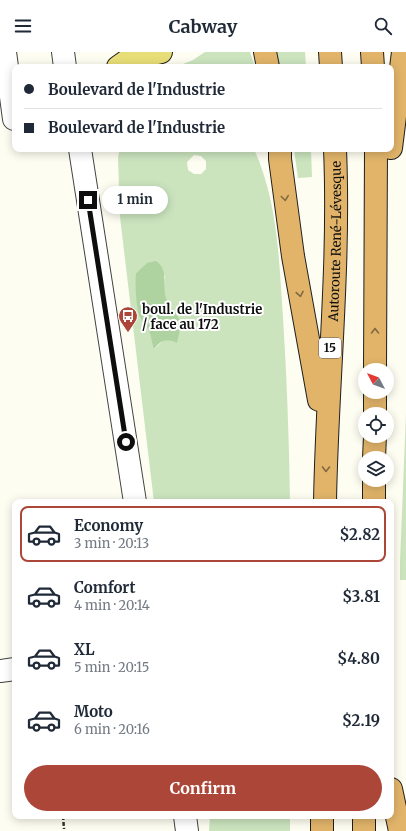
<!DOCTYPE html>
<html lang="en">
<head>
<meta charset="utf-8">
<style>
	body { margin:0; font-family:Merriweather,serif; background:#f6f6f7; color:#1f2937; height:100vh; display:flex; flex-direction:column; font-size:15px; white-space:nowrap }
	* { box-sizing:border-box; margin:0 }
	p { font-size:13px; color:#747a83 }
	.icon { flex:none; width:22px; height:22px; fill:none; stroke:currentColor; stroke-width:2; stroke-linecap:round; stroke-linejoin:round }
	.map { position:relative; flex:1; overflow:hidden }
	.details { position:absolute; left:12px; top:447px; width:382px; height:320px; display:flex; flex-direction:column; background:#fff; border-radius:8px; box-shadow:0 2px 10px #0003 }
	.details>* { flex:none }
	.guide { position:absolute; left:12px; top:12px; width:382px; height:88px; border-radius:8px; box-shadow:0 2px 10px #0003; display:grid; align-content:center; height:88px; padding:0 12px; background:#fff }
	.needle { width:26px; rotate:311deg }
	.controls { position:absolute; left:358px; top:311px; display:grid; gap:8px }
	.controls a { display:grid; place-items:center; width:36px; height:36px; border-radius:50%; background:#fff; box-shadow:0 2px 10px #0003; font-size:20px }
	.end { position:absolute; width:18px; height:18px; margin:-9px; border:5px solid #0e0e0e; background:#fff; box-shadow:0 0 0 2px #fff }
	.from { border-radius:50% }
	.bubble { position:absolute; height:28px; border-radius:14px; background:#fff; box-shadow:0 2px 10px #0003; font-size:13px; font-weight:700; line-height:28px; text-align:center }
	.guide b { display:flex; align-items:center; gap:14px; height:38px; font-size:15px }
	.guide b+b { border-top:1px solid #e0e1e3 }
	.guide i { width:10px; height:10px; background:#1f2937 }
	ul { padding:7px 0 0; list-style:none }
	li { display:flex; align-items:center; gap:12px; height:56px; margin:0 8px 6px; padding:0 4px; border:2px solid transparent; border-radius:8px }
	li div { flex:1 }
	li b { display:block; font-size:15px }
	li em { font-style:normal; font-weight:700 }
	li.selected { border-color:#ac4638 }
	li>.icon { width:36px; height:36px; stroke-width:1.5 }
	.cta { display:flex; gap:8px; margin-top:auto; padding:8px 12px }
	.cta a { flex:1; height:46px; border-radius:24px; background:#ac4638; color:#fff; font-size:16px; font-weight:700; line-height:46px; text-align:center }
	header { display:flex; justify-content:space-between; align-items:center; height:52px; padding:0 12px; background:#fff; font-size:18px; font-weight:700 }
	.map>svg:first-child { display:block }
	.green { fill:#cbe4be; fill-rule:evenodd }
	.forest { fill:#aed2a0 }
	.lines { fill:none; stroke-linecap:round; stroke-linejoin:round }
	.minor-casing { stroke:#414141; stroke-width:24 }
	.major-casing { stroke:#1f1f1f; stroke-width:24 }
	.highway-casing { stroke:#1f1f1f; stroke-width:24 }
	.path { stroke:#303030; stroke-width:2.5; stroke-dasharray:4 2; stroke-linecap:butt }
	.minor { stroke:#fff; stroke-width:22 }
	.major { stroke:#e7de77; stroke-width:22 }
	.highway { stroke:#e1b46a; stroke-width:22 }
	.oneway { stroke:#826941 }
	.route { stroke:#0e0e0e; stroke-width:5 }
	.labels { text-anchor:middle; stroke-width:4; stroke-linejoin:round; paint-order:stroke }
	.shield { fill:#fff; stroke:#565656; stroke-width:1 }
	.shield-label { font-size:12px; font-weight:bold; fill:#0e0e0e }
	.street-label { font-size:13px; fill:#0e0e0e; stroke:#fff }
	.poi-label { font-size:13px; font-weight:bold; fill:#0e0e0e; stroke:#fff; text-anchor:start }
</style>
</head>
<body>
<header><svg class="icon" aria-label="menu" viewBox="0 0 24 24"><path d="M4 6h16M4 12h16M4 18h16"/></svg>Cabway<svg class="icon" aria-label="search" viewBox="0 0 24 24"><circle cx="10" cy="10" r="6"/><path d="M15 15l6 6"/></svg></header>
<div class="map">
<svg width="406" height="779" viewBox="0 0 406 779">
	<rect width="100%" height="100%" fill="#fdfdf1"/>
	<path class="green" d="M205,0H250L255,15H183V12L193,8Z
		M276,0H305L306,15H279Z
		M120,97H254C278,150 279,208 283,266C287,327 289,388 290,450H154L120,165L118,105ZM194,103L201,104L206,109V117L201,122H194L188,118L187,110ZM147,211L165,224C164,232 163,241 166,249C173,263 186,267 178,285L164,288L154,297L150,280L145,274L136,242V221Z
		M294,97H311L312,125L298,126Z
		M406,361V528H400V511Z
		M210,764H290V779H209Z"/>
	<path class="forest" d="M156,209C169,218 162,232 166,246C168,255 178,261 180,270C182,277 178,284 177,291C167,286 161,288 154,297C152,292 151,283 149,279C146,274 142,270 140,265C136,257 135,231 136,221L147,211Z"/>
	<g class="lines">
		<g class="minor-casing">
			<path id="minor" d="M5,0L14,67
				M63,0L65,15
				M80,97L135,450
				M0,619L15,617
				M185,764L187,779"/>
		</g>
		<g class="major-casing">
			<path id="major" d="M118,15L128,8L161,0"/>
		</g>
		<g class="highway-casing">
			<g id="highway">
				<path d="M265,0L268,15"/>
				<path d="M330,0L331,15"/>
				<path d="M372,0L373,15"/>
				<path d="M391,96L403,0"/>
				<path d="M280,97V107L293,204L319,348"/>
				<path d="M375,318L376,97"/>
				<path d="M375,362V340"/>
				<path d="M374,406L375,384"/>
				<path id="s1" d="M325,450C327,332 340,215 335,97"/>
				<path d="M374,450V428"/>
				<path d="M391,737L400,779"/>
				<path d="M322,779V764"/>
				<path d="M364,779V764"/>
			</g>
		</g>
		<path class="path" d="M15,490V491
			M63,764L64,777"/>
		<use href="#minor" class="minor"/>
		<use href="#major" class="major"/>
		<use href="#highway" class="highway"/>
	</g>
	<defs><path id="oneway-chevron" d="M-2-3.5L2.5 0L-2 3.5" fill="none" stroke-width="1.6" stroke-linecap="round" stroke-linejoin="round"/></defs>
	<g class="oneway">
		<use href="#oneway-chevron" transform="translate(285 146) rotate(82)"/>
		<use href="#oneway-chevron" transform="translate(300 242) rotate(80)"/>
		<use href="#oneway-chevron" transform="translate(375 279) rotate(-90)"/>
		<use href="#oneway-chevron" transform="translate(326 417) rotate(91)"/>
	</g>
	<g class="lines">
		<path class="route" d="M88,148L126,390"/>
	</g>
	<defs>
		<g id="bus-pin" transform="scale(1)"><path d="M0 17L-7.5 6A9.5 9.5 0 1 1 7.5 6Z" fill="#ac4638" stroke="#fff"/><path d="M-5-6H5V4H4V6H2V4H-2V6H-4V4H-5ZM-3.5-4V0h7V-4ZM-3.5 1.2v1.5H-2V1.2ZM2 1.2v1.5H3.5V1.2Z" fill="#fff"/></g>
	</defs>
	<g fill-rule="evenodd">
		<use href="#bus-pin" x="128" y="264"/>
	</g>
	<g class="labels">
		<rect class="shield" x="319" y="286" width="22" height="20" rx="3"/>
		<g class="shield-label">
			<text x="330" y="300">15</text>
		</g>
		<g class="street-label">
			<text dy="5" stroke="none"><textPath href="#s1" startOffset="261">Autoroute René-Lévesque</textPath></text>
		</g>
		<g class="poi-label">
			<text x="142" y="262">boul. de l'Industrie<tspan x="142" dy="15">/ face au 172</tspan></text>
		</g>
	</g>
</svg>
<div class="controls">
<a><svg class="needle" viewBox="-14 -14 28 28"><path d="M0-13l5 13h-10z" fill="#e53935"/><path d="M0 13l5-13h-10z" fill="#747a83"/></svg></a>
<a><svg class="icon" aria-label="locate" viewBox="0 0 24 24"><circle cx="12" cy="12" r="6"/><path d="M12 2v4M12 18v4M2 12h4M18 12h4"/></svg></a>
<a><svg class="icon" aria-label="layers" viewBox="0 0 24 24"><path d="M12 4l9 5-9 5-9-5zM3 14l9 5 9-5"/></svg></a>
</div>
<i class="end from" style="left:126px;top:390px"></i>
<i class="end" style="left:88px;top:148px"></i>
<div class="bubble" style="left:102px;top:134px;width:66px">1 min</div>
<div class="guide">
<b><i class="from"></i>Boulevard de l'Industrie</b>
<b><i></i>Boulevard de l'Industrie</b>
</div>
<section class="details">
<ul>
<li class="selected"><svg class="icon" aria-label="car" viewBox="0 0 24 24"><path d="M5 17H2v-5l4-1 3-4h7l3 4 3 1v5h-3M9 17h6M6 11h13"/><circle cx="7" cy="17" r="2"/><circle cx="17" cy="17" r="2"/></svg><div><b>Economy</b><p>3 min · 20:13</p></div><em>$2.82</em></li>
<li><svg class="icon" aria-label="car" viewBox="0 0 24 24"><path d="M5 17H2v-5l4-1 3-4h7l3 4 3 1v5h-3M9 17h6M6 11h13"/><circle cx="7" cy="17" r="2"/><circle cx="17" cy="17" r="2"/></svg><div><b>Comfort</b><p>4 min · 20:14</p></div><em>$3.81</em></li>
<li><svg class="icon" aria-label="car" viewBox="0 0 24 24"><path d="M5 17H2v-5l4-1 3-4h7l3 4 3 1v5h-3M9 17h6M6 11h13"/><circle cx="7" cy="17" r="2"/><circle cx="17" cy="17" r="2"/></svg><div><b>XL</b><p>5 min · 20:15</p></div><em>$4.80</em></li>
<li><svg class="icon" aria-label="car" viewBox="0 0 24 24"><path d="M5 17H2v-5l4-1 3-4h7l3 4 3 1v5h-3M9 17h6M6 11h13"/><circle cx="7" cy="17" r="2"/><circle cx="17" cy="17" r="2"/></svg><div><b>Moto</b><p>6 min · 20:16</p></div><em>$2.19</em></li>
</ul>
<div class="cta"><a>Confirm</a></div>
</section>
</div>
</body>
</html>
